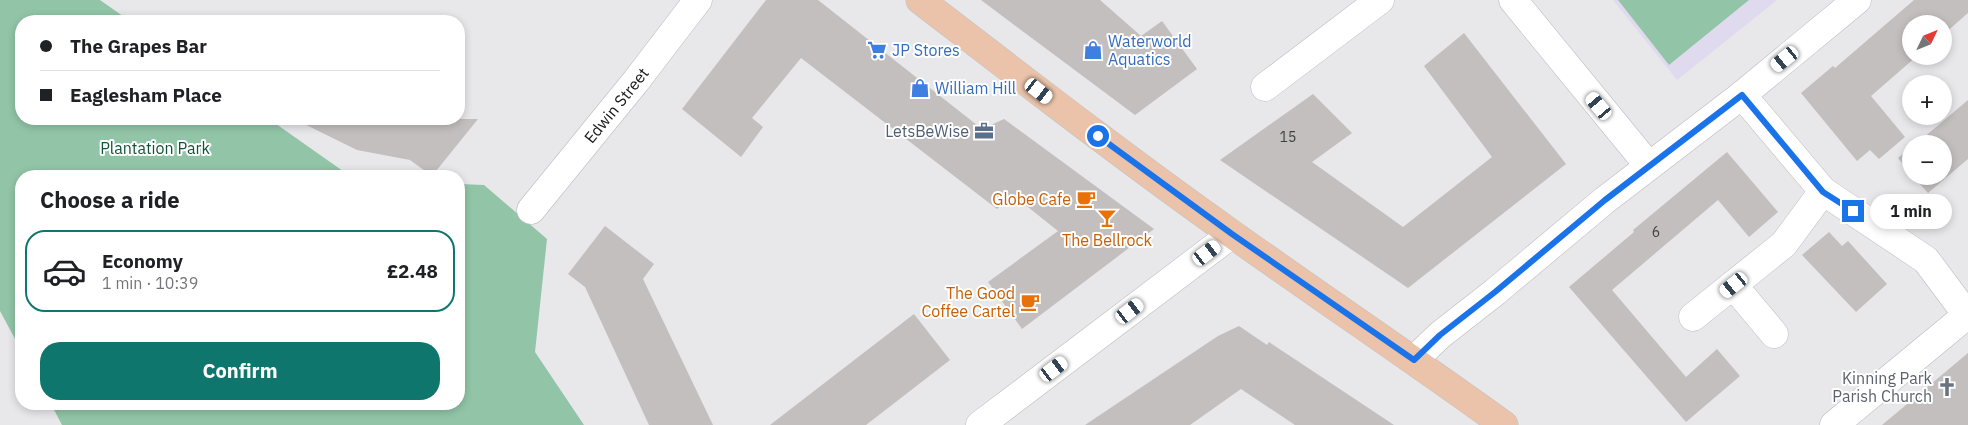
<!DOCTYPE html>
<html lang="en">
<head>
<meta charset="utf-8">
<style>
	body { margin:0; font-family:"IBM Plex Sans",sans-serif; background:#f2f2f2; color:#202124; height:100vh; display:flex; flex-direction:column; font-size:19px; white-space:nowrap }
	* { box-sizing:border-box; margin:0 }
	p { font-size:16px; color:#757577 }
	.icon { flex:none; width:28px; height:28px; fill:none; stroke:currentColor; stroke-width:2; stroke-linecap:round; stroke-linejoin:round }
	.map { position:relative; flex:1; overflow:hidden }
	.details { position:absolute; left:15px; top:170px; width:450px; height:240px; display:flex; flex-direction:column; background:#fff; border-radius:20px; box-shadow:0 2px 8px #0003 }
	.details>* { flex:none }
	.banner { position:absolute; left:15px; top:15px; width:450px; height:110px; border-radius:20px; box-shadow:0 2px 8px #0003; display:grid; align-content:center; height:110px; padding:0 25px; background:#fff }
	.needle { width:32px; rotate:47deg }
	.fabs { position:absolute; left:1902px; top:15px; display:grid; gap:10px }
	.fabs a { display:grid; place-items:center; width:50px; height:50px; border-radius:50%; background:#fff; box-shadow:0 2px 8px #0003; font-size:25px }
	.end { position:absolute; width:22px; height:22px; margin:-11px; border:6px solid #1a73e8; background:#fff; box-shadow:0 0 0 2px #fff }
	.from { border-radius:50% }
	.bubble { position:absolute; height:35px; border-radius:18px; background:#fff; box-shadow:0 2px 8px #0003; font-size:16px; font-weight:700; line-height:35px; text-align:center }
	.car { position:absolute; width:15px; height:30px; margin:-15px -8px; border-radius:6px; box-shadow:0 0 4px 1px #0007; background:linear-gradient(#fff 24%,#345 0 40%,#fff 0 76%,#345 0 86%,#fff 0) }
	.banner b { display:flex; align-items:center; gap:18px; height:48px; font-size:19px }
	.banner b+b { border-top:1px solid #e0e0e0 }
	.banner i { width:12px; height:12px; background:#202124 }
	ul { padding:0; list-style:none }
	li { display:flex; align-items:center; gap:15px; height:82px; margin:0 10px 8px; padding:0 15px; border:2px solid transparent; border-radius:20px }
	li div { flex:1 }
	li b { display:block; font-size:19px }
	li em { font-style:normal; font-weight:700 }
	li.on { border-color:#0f766e }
	li>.icon { width:45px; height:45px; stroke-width:1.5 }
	h2 { padding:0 25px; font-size:22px; line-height:60px }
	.cta { display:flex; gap:10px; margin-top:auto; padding:10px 25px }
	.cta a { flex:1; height:58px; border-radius:20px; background:#0f766e; color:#fff; font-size:20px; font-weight:700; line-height:58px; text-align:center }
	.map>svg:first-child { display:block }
	.education { fill:#e0daef }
	.green { fill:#92c5a7 }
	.building { fill:#c3bfbe }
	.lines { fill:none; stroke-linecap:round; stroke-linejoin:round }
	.minor-casing { stroke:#bcbbbe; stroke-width:29 }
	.primary-casing { stroke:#c2c2c3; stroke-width:29 }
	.minor { stroke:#fff; stroke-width:28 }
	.primary { stroke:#eac3aa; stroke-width:28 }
	.route { stroke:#1a73e8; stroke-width:6 }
	.labels { text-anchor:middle; stroke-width:4; stroke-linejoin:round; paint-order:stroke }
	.number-label { font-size:14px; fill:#414041 }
	.shop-label { font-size:16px; fill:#366cbe; stroke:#fff; text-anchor:start }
	.street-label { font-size:16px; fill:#161617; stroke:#fff }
	.service-label { font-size:16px; fill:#4e5e75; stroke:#fff; text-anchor:end }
	.park-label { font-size:16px; fill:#115335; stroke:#fff }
	.food-label { font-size:16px; fill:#c56008; stroke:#fff; text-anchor:end }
	.worship-label { font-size:16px; fill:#5b616d; stroke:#fff; text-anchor:end }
</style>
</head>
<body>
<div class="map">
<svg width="1968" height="425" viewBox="0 0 1968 425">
	<rect width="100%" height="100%" fill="#e8e7ea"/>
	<path class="education" d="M1613,0H1777L1677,80Z"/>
	<path class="green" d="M0,0H100L130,21H21V119H269L350,176H21V350L0,311Z
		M1618,0H1749L1669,65Z
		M459,184L484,185L547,239L535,352L584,425H62L51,404H459Z"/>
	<path class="building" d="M766,0H818L982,129L1004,119L1154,229L1022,329L988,282L1058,231L1013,195L997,209L801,58L752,118L763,127L741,157L682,109Z
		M981,0H1100L1141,36L1162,21L1197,69L1135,115Z
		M1914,0H1968V13L1944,34V24H1911V56H1917L1871,96L1905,137L1879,159L1870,150L1857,161L1801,93L1833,66L1835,68Z
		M1464,33L1566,164L1408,288L1220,160L1313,94L1352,133L1312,162L1403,227L1492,157L1424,66Z
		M1968,100V159L1928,193L1913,176H1944V144H1916Z
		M294,119H478L432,176L410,160L357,150Z
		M1911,147V174L1898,158Z
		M1727,152L1778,212L1749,237L1718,200L1612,290L1686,377L1717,349L1740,376L1686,422L1569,287L1634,232L1633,230Z
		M605,226L654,264L643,279L713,425H649L585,287L568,274Z
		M1829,232L1842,246L1848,241L1887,284L1856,312L1802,255Z
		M914,314L950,360L866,425H770Z
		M1239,326L1267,345L1269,342L1394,425H1295L1241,389L1190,425H1085L1218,336Z
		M1968,353V425H1882Z"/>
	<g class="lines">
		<g class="minor-casing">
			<g id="minor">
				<path d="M1513,0L1649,166"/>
				<path d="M1265,87L1380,0"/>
				<path d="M1742,95L1823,191L1926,260L1967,315L1834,425"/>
				<path id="s1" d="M531,210L636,81L698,0"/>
				<path d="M1733,285L1774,334"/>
				<path d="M1693,317L1784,244L1823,191"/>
				<path d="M1414,360L1440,335L1495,292L1605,200L1742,95L1857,0"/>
				<path d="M980,425L1232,234"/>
			</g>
		</g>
		<g class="primary-casing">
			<path id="primary" d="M920,0C1023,79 1126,159 1232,234C1322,298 1414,360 1504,425"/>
		</g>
		<use href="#minor" class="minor"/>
		<use href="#primary" class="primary"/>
	</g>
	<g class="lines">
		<path class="route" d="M1098,136L1232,234L1414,360L1440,335L1495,292L1605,200L1742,95L1823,192L1853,211"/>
	</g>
	<defs>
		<g id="supermarket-bare" transform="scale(1.5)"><path d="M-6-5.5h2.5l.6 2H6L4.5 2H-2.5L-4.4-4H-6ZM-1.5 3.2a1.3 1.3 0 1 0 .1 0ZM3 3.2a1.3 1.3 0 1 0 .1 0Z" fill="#3f7fe0" stroke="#fff" stroke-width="2.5" paint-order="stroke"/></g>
		<g id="shop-bare" transform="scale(1.5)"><path d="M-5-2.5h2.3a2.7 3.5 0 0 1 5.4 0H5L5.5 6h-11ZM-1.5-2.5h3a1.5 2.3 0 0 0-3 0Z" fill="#3f7fe0" stroke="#fff" stroke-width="2.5" paint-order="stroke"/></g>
		<g id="office-bare" transform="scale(1.5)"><path d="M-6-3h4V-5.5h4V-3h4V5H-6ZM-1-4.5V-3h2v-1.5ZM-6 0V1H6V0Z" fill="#5c6f8a" stroke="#fff" stroke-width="2.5" paint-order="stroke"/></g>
		<g id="cafe-bare" transform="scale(1.5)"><path d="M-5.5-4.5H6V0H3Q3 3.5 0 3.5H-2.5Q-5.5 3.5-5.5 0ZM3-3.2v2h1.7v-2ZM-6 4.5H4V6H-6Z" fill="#e8710a" stroke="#fff" stroke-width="2.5" paint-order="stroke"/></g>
		<g id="bar-bare" transform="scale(1.5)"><path d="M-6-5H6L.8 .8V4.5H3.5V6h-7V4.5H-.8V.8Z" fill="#e8710a" stroke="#fff" stroke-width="2.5" paint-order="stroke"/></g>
		<g id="church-bare" transform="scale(1.5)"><path d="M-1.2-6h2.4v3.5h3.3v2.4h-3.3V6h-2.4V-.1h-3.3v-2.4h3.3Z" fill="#6b7280" stroke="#fff" stroke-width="2.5" paint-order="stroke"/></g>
	</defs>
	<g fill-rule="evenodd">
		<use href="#supermarket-bare" x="877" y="50"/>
		<use href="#shop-bare" x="1093" y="50"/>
		<use href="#shop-bare" x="920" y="88"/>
		<use href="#office-bare" x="984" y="131"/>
		<use href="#cafe-bare" x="1086" y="199"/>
		<use href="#bar-bare" x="1107" y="218"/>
		<use href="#cafe-bare" x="1030" y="302"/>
		<use href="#church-bare" x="1947" y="387"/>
	</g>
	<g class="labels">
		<g class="number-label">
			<text x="1288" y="142">15</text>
			<text x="1656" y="237">6</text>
		</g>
		<g class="shop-label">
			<text x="1108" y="47">Waterworld<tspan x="1108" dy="18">Aquatics</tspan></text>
			<text x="892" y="56">JP Stores</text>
			<text x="935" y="94">William Hill</text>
		</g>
		<g class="street-label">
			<text dy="6" stroke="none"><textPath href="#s1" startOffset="135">Edwin Street</textPath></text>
		</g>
		<g class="service-label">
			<text x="969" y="137">LetsBeWise</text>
		</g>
		<g class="park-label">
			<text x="155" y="154">Plantation Park</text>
		</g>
		<g class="food-label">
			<text x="1071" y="205">Globe Cafe</text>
			<text x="1107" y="246" text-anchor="middle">The Bellrock</text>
			<text x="1015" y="299">The Good<tspan x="1015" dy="18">Coffee Cartel</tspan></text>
		</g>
		<g class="worship-label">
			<text x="1932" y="384">Kinning Park<tspan x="1932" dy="18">Parish Church</tspan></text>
		</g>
	</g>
</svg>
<div class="fabs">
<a><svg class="needle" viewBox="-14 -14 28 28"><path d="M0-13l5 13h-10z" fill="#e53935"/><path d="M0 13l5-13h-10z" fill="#757577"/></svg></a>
<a>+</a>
<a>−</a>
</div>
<i class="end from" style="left:1098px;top:136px"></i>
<i class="end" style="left:1853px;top:211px"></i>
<div class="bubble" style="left:1870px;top:194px;width:82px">1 min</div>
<i class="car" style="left:1785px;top:59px;rotate:231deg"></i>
<i class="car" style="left:1039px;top:91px;rotate:128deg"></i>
<i class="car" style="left:1599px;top:106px;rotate:320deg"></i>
<i class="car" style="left:1207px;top:253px;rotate:53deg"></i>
<i class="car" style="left:1734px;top:285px;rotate:231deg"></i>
<i class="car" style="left:1130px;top:311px;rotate:53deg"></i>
<i class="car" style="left:1054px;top:369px;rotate:53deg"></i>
<div class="banner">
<b><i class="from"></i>The Grapes Bar</b>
<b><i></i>Eaglesham Place</b>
</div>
<section class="details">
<h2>Choose a ride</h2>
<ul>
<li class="on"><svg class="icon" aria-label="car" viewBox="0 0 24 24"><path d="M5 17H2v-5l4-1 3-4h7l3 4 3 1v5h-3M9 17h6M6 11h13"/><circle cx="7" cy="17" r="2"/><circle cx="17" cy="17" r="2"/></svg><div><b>Economy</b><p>1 min · 10:39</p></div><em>£2.48</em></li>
</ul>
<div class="cta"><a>Confirm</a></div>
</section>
</div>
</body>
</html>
